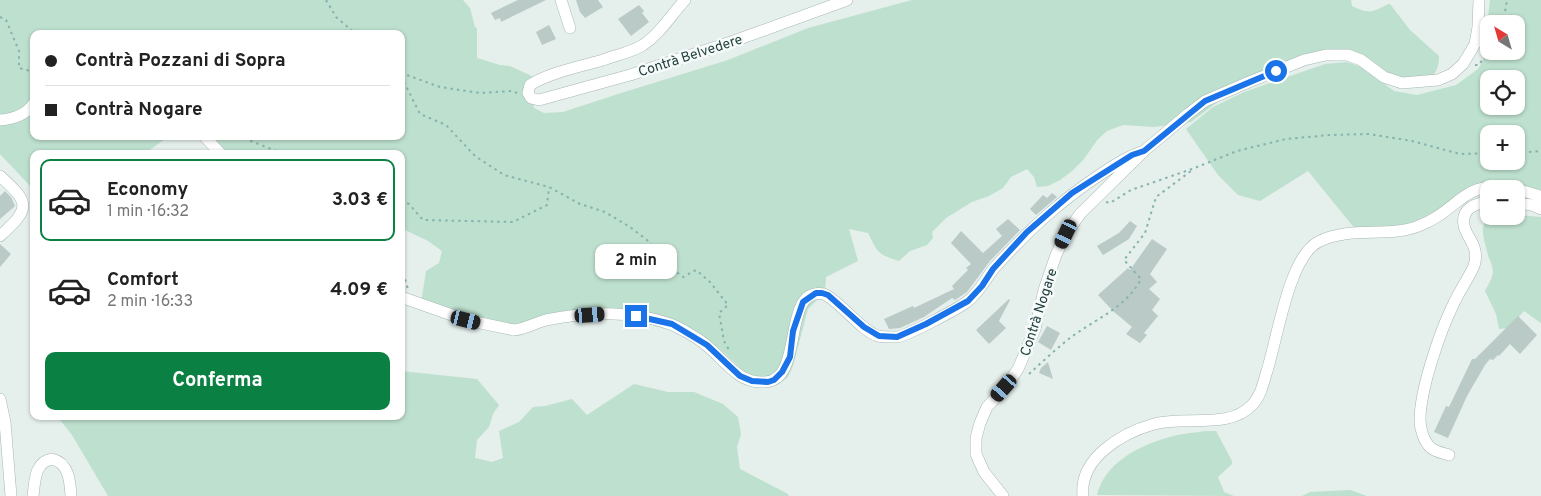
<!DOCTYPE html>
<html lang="it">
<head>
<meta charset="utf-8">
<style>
	body { margin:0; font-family:Overpass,sans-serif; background:#f6f6f6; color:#222; height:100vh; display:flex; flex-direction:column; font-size:19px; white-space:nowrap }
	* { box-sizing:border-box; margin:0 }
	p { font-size:16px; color:#767676 }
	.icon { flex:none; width:28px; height:28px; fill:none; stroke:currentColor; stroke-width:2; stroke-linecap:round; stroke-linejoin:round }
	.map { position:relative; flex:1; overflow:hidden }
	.details { position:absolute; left:30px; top:150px; width:375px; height:270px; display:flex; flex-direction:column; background:#fff; border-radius:10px; box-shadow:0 1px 4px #0004 }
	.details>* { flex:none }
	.hud { position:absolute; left:30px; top:30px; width:375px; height:110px; border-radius:10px; box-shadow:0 1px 4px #0004; display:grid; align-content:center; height:110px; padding:0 15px; background:#fff }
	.needle { width:32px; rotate:323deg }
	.controls { position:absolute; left:1480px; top:15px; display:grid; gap:10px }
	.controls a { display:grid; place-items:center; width:45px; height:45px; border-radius:10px; background:#fff; box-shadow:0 1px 4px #0004; font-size:25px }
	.end { position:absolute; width:22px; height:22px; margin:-11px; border:6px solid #1a73e8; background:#fff; box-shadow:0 0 0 2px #fff }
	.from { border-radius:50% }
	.bubble { position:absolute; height:35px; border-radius:10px; background:#fff; box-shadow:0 1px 4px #0004; font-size:16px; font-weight:700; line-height:35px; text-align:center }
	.car { position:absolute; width:15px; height:30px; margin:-15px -8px; border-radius:6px; box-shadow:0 0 4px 1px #0007; background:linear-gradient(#222 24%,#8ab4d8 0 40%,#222 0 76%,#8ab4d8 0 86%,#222 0) }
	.hud b { display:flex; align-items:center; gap:18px; height:48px; font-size:19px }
	.hud b+b { border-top:1px solid #e0e0e0 }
	.hud i { width:12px; height:12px; background:#222 }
	ul { padding:9px 0 0; list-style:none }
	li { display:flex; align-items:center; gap:15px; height:82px; margin:0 10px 8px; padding:0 5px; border:2px solid transparent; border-radius:10px }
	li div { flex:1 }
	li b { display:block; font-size:19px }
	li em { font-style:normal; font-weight:700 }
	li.selected { border-color:#0b8043 }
	li>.icon { width:45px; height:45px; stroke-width:1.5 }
	.button { display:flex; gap:10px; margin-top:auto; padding:10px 15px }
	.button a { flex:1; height:58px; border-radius:10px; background:#0b8043; color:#fff; font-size:20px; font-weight:700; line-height:58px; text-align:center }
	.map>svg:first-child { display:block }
	.green { fill:#bee0ce; fill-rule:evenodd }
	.building { fill:#bacac6 }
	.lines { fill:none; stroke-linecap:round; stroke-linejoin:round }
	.minor-casing { stroke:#a7b7b5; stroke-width:12 }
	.path { stroke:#85b3ae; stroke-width:2; stroke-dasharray:2.5 4; stroke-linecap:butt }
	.minor { stroke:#fff; stroke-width:11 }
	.route { stroke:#1a73e8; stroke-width:6 }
	.labels { text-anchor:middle; stroke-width:5; stroke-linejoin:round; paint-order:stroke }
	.street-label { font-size:14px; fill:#234140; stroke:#f6fbf9 }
</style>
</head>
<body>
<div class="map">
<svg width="1541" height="496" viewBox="0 0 1541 496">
	<rect width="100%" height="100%" fill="#e5efec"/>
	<path class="green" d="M0,0H463L470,8L475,27L477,28V58L500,65L510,66L536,78L531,95L534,108L544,113L563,112L618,94L728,60L808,28L912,0H1351L1352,6C1368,14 1372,13 1388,4H1390L1410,30L1439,56C1439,71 1433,79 1420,84L1339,58L1314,63L1268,78L1223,98L1191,122L1154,127L1123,125L1107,131L1098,139L1084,159L1072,171L1060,180L1048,186L1037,187L1034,177L1027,169L1011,177L1003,188L989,196L972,202L946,218L932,232L933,238L927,245L910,251L899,261C877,254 878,253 868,233L849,229L858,261L826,277L825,292L808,309L793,366L788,377L779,384L773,385L750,377L719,348L699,334L625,311L510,325L421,304L426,271L439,263L442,251L428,241L401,228V154H228L211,136H401V34H34V136H169L144,154H34V190L0,154Z
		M1490,0H1541V195L1491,184L1409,224L1356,230L1308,171L1260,201L1238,195L1218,175L1186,129L1213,107L1244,92L1325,64L1347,62L1361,67L1394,91L1417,95L1456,85L1478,69L1483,60ZM1489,24H1516V51H1489ZM1489,79H1516V106H1489ZM1489,134H1516V161H1489Z
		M1517,215L1541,217V323L1524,311L1509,328L1499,329L1496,314L1485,291C1488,285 1492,279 1493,273C1493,268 1491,262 1489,258C1479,224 1477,216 1516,216Z
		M401,371L477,379L499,405L493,414L489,427L477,440L475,458L492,462L503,458L499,431L519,422L533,407L545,406L572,399L587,415L634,384L668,392H694L723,404L738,417L741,434L737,447L740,469L788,494L789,496H108L72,435L57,416H401Z
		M1205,431H1216L1232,461V464L1218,477L1224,492L1234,496L1097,495C1105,463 1137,447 1166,438C1178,434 1192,433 1205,431Z
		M1350,490L1367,496H1302L1310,492Z"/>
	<path class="building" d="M518,0H546L501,22L500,18L495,20L491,13Z
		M576,0H598L603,7L585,18L580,12Z
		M639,5L644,11L642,13L649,22L631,36L618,19Z
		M549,25L556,39L542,45L536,32Z
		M5,191L11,197L15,206L0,219V196Z
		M1052,193L1057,197L1036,215L1030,209L1043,195L1047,198Z
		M1008,219L1020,230L990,261L967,292L955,300L952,298L924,317L900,328L889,329L884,319L913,306L914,308L954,289L952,286L968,270L966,268L971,264L951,243L961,231L983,253L1002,236L996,229Z
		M1130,221L1137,226L1129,239L1103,255L1097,246L1119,233Z
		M1152,239L1167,249L1150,274L1157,282L1149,289L1160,299L1152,310L1158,316L1144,333L1147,335L1140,343L1126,334L1132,327L1113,311L1098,295L1128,268L1130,270Z
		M0,244L11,254L0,267Z
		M1009,299L1010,300L999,321L1006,328L989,344L976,330Z
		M1518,316L1537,335L1520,354L1510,344L1499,356L1498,355L1493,360L1490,359L1485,365L1467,396L1448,438L1434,432L1446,406L1449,407L1472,359H1475Z
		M1047,326L1060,333L1051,350L1038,342Z
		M1048,362L1053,379L1039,373L1041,368Z"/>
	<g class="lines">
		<g class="minor-casing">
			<path id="minor" d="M561,0L570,28
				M685,0C671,15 660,34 643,45C630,53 616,55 603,60C579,67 551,72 530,85L528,93L531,98L539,100L630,75L731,42L847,0
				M0,120C14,119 26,115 34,103
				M204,136L221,154
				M0,176C30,203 31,208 0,236
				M1516,189L1537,195L1541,198
				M1516,203L1532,205L1541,209
				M401,297L466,320L514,330C525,329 535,323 546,320C585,312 632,310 670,324C679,327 699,339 706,345C725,360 738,384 765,382C806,380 780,286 824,294C841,302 861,331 878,336C883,337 891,337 897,337C908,335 958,309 968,301C980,292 986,277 996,266C1029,230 1060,201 1101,174C1115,165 1128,156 1144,151
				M0,399L5,422L11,496
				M1449,455C1443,453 1436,452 1431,448C1424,442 1420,429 1420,420C1420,390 1440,331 1454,303C1460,290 1468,279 1474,266C1476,260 1476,253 1474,247C1471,239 1465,233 1464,225C1461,209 1475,203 1489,202
				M33,496C35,482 34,462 52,459C69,463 70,481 71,496
				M1003,496L984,472L976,454V438L980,423L987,407L1004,389L1018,369L1035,329L1044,290L1056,255L1066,234L1080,214L1144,151L1188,114L1205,101L1249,82L1304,60L1326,55H1348L1361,60L1384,77L1402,83L1438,80L1452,74L1463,64L1475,44L1478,27L1479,0
				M1083,496C1079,458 1122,433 1154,424C1184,415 1229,430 1252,405C1260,397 1263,385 1266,374C1277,342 1288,258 1318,242C1350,225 1389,239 1421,225C1463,208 1460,179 1516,189"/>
		</g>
		<path class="path" d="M326,0L336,17L356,34
			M0,17L6,20L19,51V68L34,72
			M1503,24L1507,0
			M1475,65H1479L1489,49
			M401,73L440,87L480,93L512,91L517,93
			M401,76L420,114L446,125L475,156L504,175L549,187L580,204L605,212L630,227L647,240L670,267L683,277L696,270L710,282L728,305L719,313L724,341L729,350
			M238,136L284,154
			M1516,153L1541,151
			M401,201L409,204L423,220L513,222L547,205L549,187
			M1106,202L1110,203L1131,190L1192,169L1237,151L1286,139L1330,135L1369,134L1412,141L1460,154L1489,153
			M401,267L408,289
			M1029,374C1042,362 1056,349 1070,338C1095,319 1126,308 1141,279L1124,260L1145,233L1156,197L1191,171"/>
		<use href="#minor" class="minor"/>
	</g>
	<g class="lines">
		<path class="route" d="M636,316L672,324L707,345L740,376L752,381L768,382L774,380L782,372L790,357L793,331L803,302L816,293H822L828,295L864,327L879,336L897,337L926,324L968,301L982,286L993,269L1027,232L1072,193L1132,155L1144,151L1205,101L1276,71"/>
	</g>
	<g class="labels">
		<g class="street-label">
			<text transform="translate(690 55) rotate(-18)" y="5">Contrà Belvedere</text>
			<text transform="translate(1038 312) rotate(-72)" y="5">Contrà Nogare</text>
		</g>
	</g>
</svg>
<div class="controls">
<a><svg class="needle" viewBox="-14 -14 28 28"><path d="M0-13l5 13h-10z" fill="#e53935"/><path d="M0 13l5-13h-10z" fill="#767676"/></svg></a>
<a><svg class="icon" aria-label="locate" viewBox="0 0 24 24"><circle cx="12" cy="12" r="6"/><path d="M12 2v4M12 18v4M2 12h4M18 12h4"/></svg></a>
<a>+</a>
<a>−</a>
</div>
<i class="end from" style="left:1276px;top:71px"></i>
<i class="end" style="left:636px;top:316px"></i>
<div class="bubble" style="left:595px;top:244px;width:82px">2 min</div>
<i class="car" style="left:1066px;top:234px;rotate:205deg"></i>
<i class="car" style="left:590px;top:315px;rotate:86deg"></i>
<i class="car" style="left:466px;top:320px;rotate:104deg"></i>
<i class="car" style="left:1004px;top:388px;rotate:221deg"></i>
<div class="hud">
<b><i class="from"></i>Contrà Pozzani di Sopra</b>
<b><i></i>Contrà Nogare</b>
</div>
<section class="details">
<ul>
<li class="selected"><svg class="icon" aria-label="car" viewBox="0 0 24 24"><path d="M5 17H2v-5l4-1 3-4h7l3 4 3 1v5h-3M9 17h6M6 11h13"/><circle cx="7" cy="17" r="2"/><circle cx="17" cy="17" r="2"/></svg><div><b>Economy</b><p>1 min · 16:32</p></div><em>3.03 €</em></li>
<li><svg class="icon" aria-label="car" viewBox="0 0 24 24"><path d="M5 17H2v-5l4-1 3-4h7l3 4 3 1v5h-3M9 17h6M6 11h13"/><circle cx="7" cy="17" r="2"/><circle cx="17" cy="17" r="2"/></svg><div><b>Comfort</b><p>2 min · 16:33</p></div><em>4.09 €</em></li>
</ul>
<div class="button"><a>Conferma</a></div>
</section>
</div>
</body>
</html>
